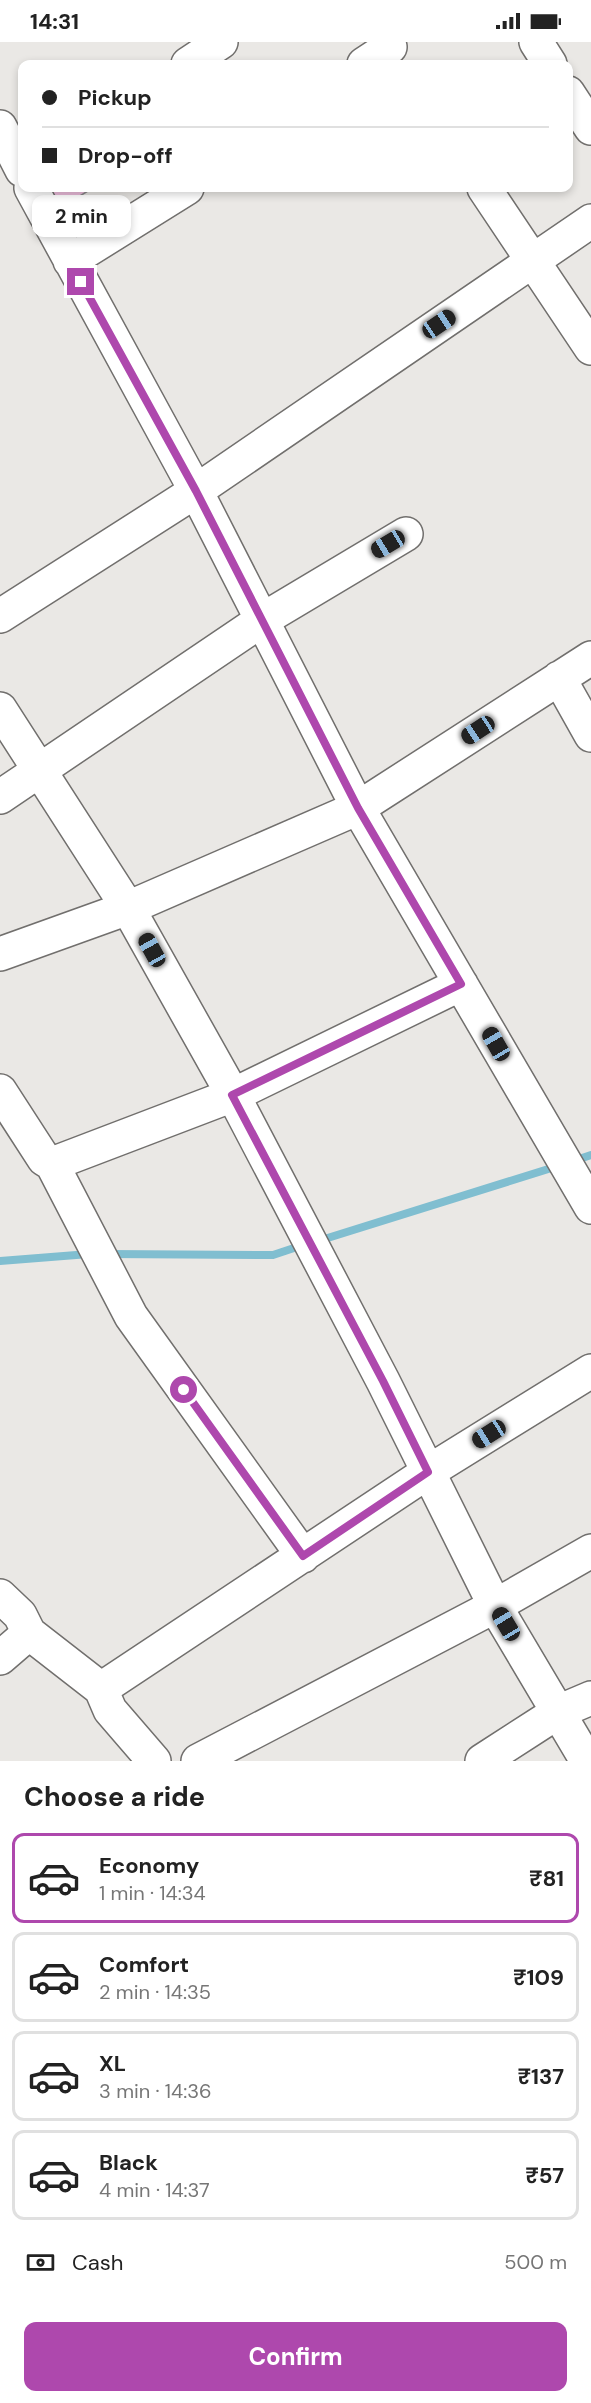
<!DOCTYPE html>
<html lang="en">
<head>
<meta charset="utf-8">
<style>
	body { margin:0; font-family:"DM Sans",sans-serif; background:#f2f2f2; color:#222; height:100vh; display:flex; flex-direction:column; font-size:22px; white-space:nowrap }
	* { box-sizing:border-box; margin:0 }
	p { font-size:20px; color:#767676 }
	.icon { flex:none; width:33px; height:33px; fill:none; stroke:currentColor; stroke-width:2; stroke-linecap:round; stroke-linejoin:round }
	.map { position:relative; height:1719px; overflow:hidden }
	.details { display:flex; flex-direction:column; background:#fff; flex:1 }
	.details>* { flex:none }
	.banner { position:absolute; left:18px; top:18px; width:555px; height:132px; border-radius:12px; box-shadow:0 3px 9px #0003; display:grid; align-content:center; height:132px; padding:0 24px; background:#fff }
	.end { position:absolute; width:27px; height:27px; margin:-14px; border:8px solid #ae48ad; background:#fff; box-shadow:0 0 0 3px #fff }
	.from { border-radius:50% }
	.bubble { position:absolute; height:42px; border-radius:12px; background:#fff; box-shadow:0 3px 9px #0003; font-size:20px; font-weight:700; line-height:42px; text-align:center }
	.car { position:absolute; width:18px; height:36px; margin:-18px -9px; border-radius:8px; box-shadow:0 0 4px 2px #0007; background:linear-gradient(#222 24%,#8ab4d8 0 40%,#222 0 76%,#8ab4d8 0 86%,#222 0) }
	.banner b { display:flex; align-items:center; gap:21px; height:57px; font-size:22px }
	.banner b+b { border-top:2px solid #e0e0e0 }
	.banner i { width:15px; height:15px; background:#222 }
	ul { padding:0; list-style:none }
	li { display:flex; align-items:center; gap:18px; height:90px; margin:0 12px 9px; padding:0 12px; border:3px solid #e0e0e0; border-radius:12px }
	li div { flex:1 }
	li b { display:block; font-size:22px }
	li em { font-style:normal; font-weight:700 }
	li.current { border-color:#ae48ad }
	li>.icon { width:54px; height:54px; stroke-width:1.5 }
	h2 { padding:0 24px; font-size:27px; line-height:72px }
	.pay { display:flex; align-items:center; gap:15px; height:66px; padding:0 24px; font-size:22px }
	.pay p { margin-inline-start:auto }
	.button { display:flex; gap:12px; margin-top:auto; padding:12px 24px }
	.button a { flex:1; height:69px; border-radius:12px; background:#ae48ad; color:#fff; font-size:24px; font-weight:700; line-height:69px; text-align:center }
	.status { display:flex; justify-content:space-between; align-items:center; height:42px; padding:0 30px; background:#fff; direction:ltr }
	.status svg { height:16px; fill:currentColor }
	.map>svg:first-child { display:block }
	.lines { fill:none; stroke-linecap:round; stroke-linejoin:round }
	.stream { stroke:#80bed0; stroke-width:8 }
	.building { fill:#f0c0df; stroke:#8d8a8c; stroke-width:1.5 }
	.minor-casing { stroke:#716f6d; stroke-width:36 }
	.minor { stroke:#fff; stroke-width:33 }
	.route { stroke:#ae48ad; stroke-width:8 }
</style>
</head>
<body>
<div class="status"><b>14:31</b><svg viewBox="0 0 49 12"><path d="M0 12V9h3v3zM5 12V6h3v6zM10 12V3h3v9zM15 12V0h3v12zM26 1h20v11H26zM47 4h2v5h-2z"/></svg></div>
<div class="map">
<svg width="591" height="1719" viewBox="0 0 591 1719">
	<rect width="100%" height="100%" fill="#eae8e5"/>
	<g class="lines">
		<path class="stream" d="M573,1119L591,1113
			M318,1199L558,1124
			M107,1212L273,1213L303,1203
			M0,1219L89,1212"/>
	</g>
	<path class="building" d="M40,146H86L88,149L54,170Z"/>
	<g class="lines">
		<g class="minor-casing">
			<path id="minor" d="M536,0L550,22
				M188,22L221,0
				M364,22L390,5
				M568,51L591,86
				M0,85L22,128
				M31,146L196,449L591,179
				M484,146L591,306
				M70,219L187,146
				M0,574L196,449L358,766L591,616
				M559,636L591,693
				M0,667L128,866L233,1053L383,1339L495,1564L587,1719
				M0,755L262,578L406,492
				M0,912L128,866L358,766L591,1165
				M0,1049L44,1117L52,1122
				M303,1514L131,1274L52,1122L233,1053L461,942
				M0,1554L20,1573L29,1591L101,1647L110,1668L154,1719
				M0,1616L29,1591
				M101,1647L428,1430L591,1329
				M198,1719L495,1564L591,1509
				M482,1719L558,1670L591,1656"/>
		</g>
		<use href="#minor" class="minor"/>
	</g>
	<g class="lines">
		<path class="route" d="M81,240L196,449L358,766L461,942L232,1053L383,1339L428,1430L303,1514L184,1348"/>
	</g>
</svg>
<i class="end from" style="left:184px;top:1348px"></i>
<i class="end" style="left:81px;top:240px"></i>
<div class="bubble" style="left:32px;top:153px;width:99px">2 min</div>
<i class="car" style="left:439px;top:282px;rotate:56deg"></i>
<i class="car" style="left:388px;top:502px;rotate:239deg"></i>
<i class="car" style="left:478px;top:688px;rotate:237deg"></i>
<i class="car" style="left:152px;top:908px;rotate:331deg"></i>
<i class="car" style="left:496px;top:1002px;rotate:330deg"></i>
<i class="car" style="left:489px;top:1392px;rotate:238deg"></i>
<i class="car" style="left:506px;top:1582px;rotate:329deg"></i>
<div class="banner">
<b><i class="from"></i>Pickup</b>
<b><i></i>Drop-off</b>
</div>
</div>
<section class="details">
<h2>Choose a ride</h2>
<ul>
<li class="current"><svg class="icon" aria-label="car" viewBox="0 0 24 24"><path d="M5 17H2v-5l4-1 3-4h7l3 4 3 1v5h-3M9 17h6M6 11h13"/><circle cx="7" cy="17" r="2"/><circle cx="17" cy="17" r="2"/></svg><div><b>Economy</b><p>1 min · 14:34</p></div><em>₹81</em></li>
<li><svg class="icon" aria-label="car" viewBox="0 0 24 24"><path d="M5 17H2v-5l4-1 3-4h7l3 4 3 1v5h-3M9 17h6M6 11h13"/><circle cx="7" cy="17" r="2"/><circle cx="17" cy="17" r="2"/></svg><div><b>Comfort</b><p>2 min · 14:35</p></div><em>₹109</em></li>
<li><svg class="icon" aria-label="car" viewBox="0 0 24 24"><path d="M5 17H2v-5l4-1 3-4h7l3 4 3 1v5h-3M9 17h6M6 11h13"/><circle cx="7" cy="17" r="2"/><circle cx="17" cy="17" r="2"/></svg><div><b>XL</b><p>3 min · 14:36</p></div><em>₹137</em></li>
<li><svg class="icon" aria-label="car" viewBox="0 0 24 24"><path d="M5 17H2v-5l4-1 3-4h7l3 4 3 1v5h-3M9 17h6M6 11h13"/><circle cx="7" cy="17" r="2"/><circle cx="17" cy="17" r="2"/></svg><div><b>Black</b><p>4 min · 14:37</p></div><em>₹57</em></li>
</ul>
<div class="pay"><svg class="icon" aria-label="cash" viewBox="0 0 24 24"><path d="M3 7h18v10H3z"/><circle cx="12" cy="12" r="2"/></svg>Cash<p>500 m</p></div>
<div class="button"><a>Confirm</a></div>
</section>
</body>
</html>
